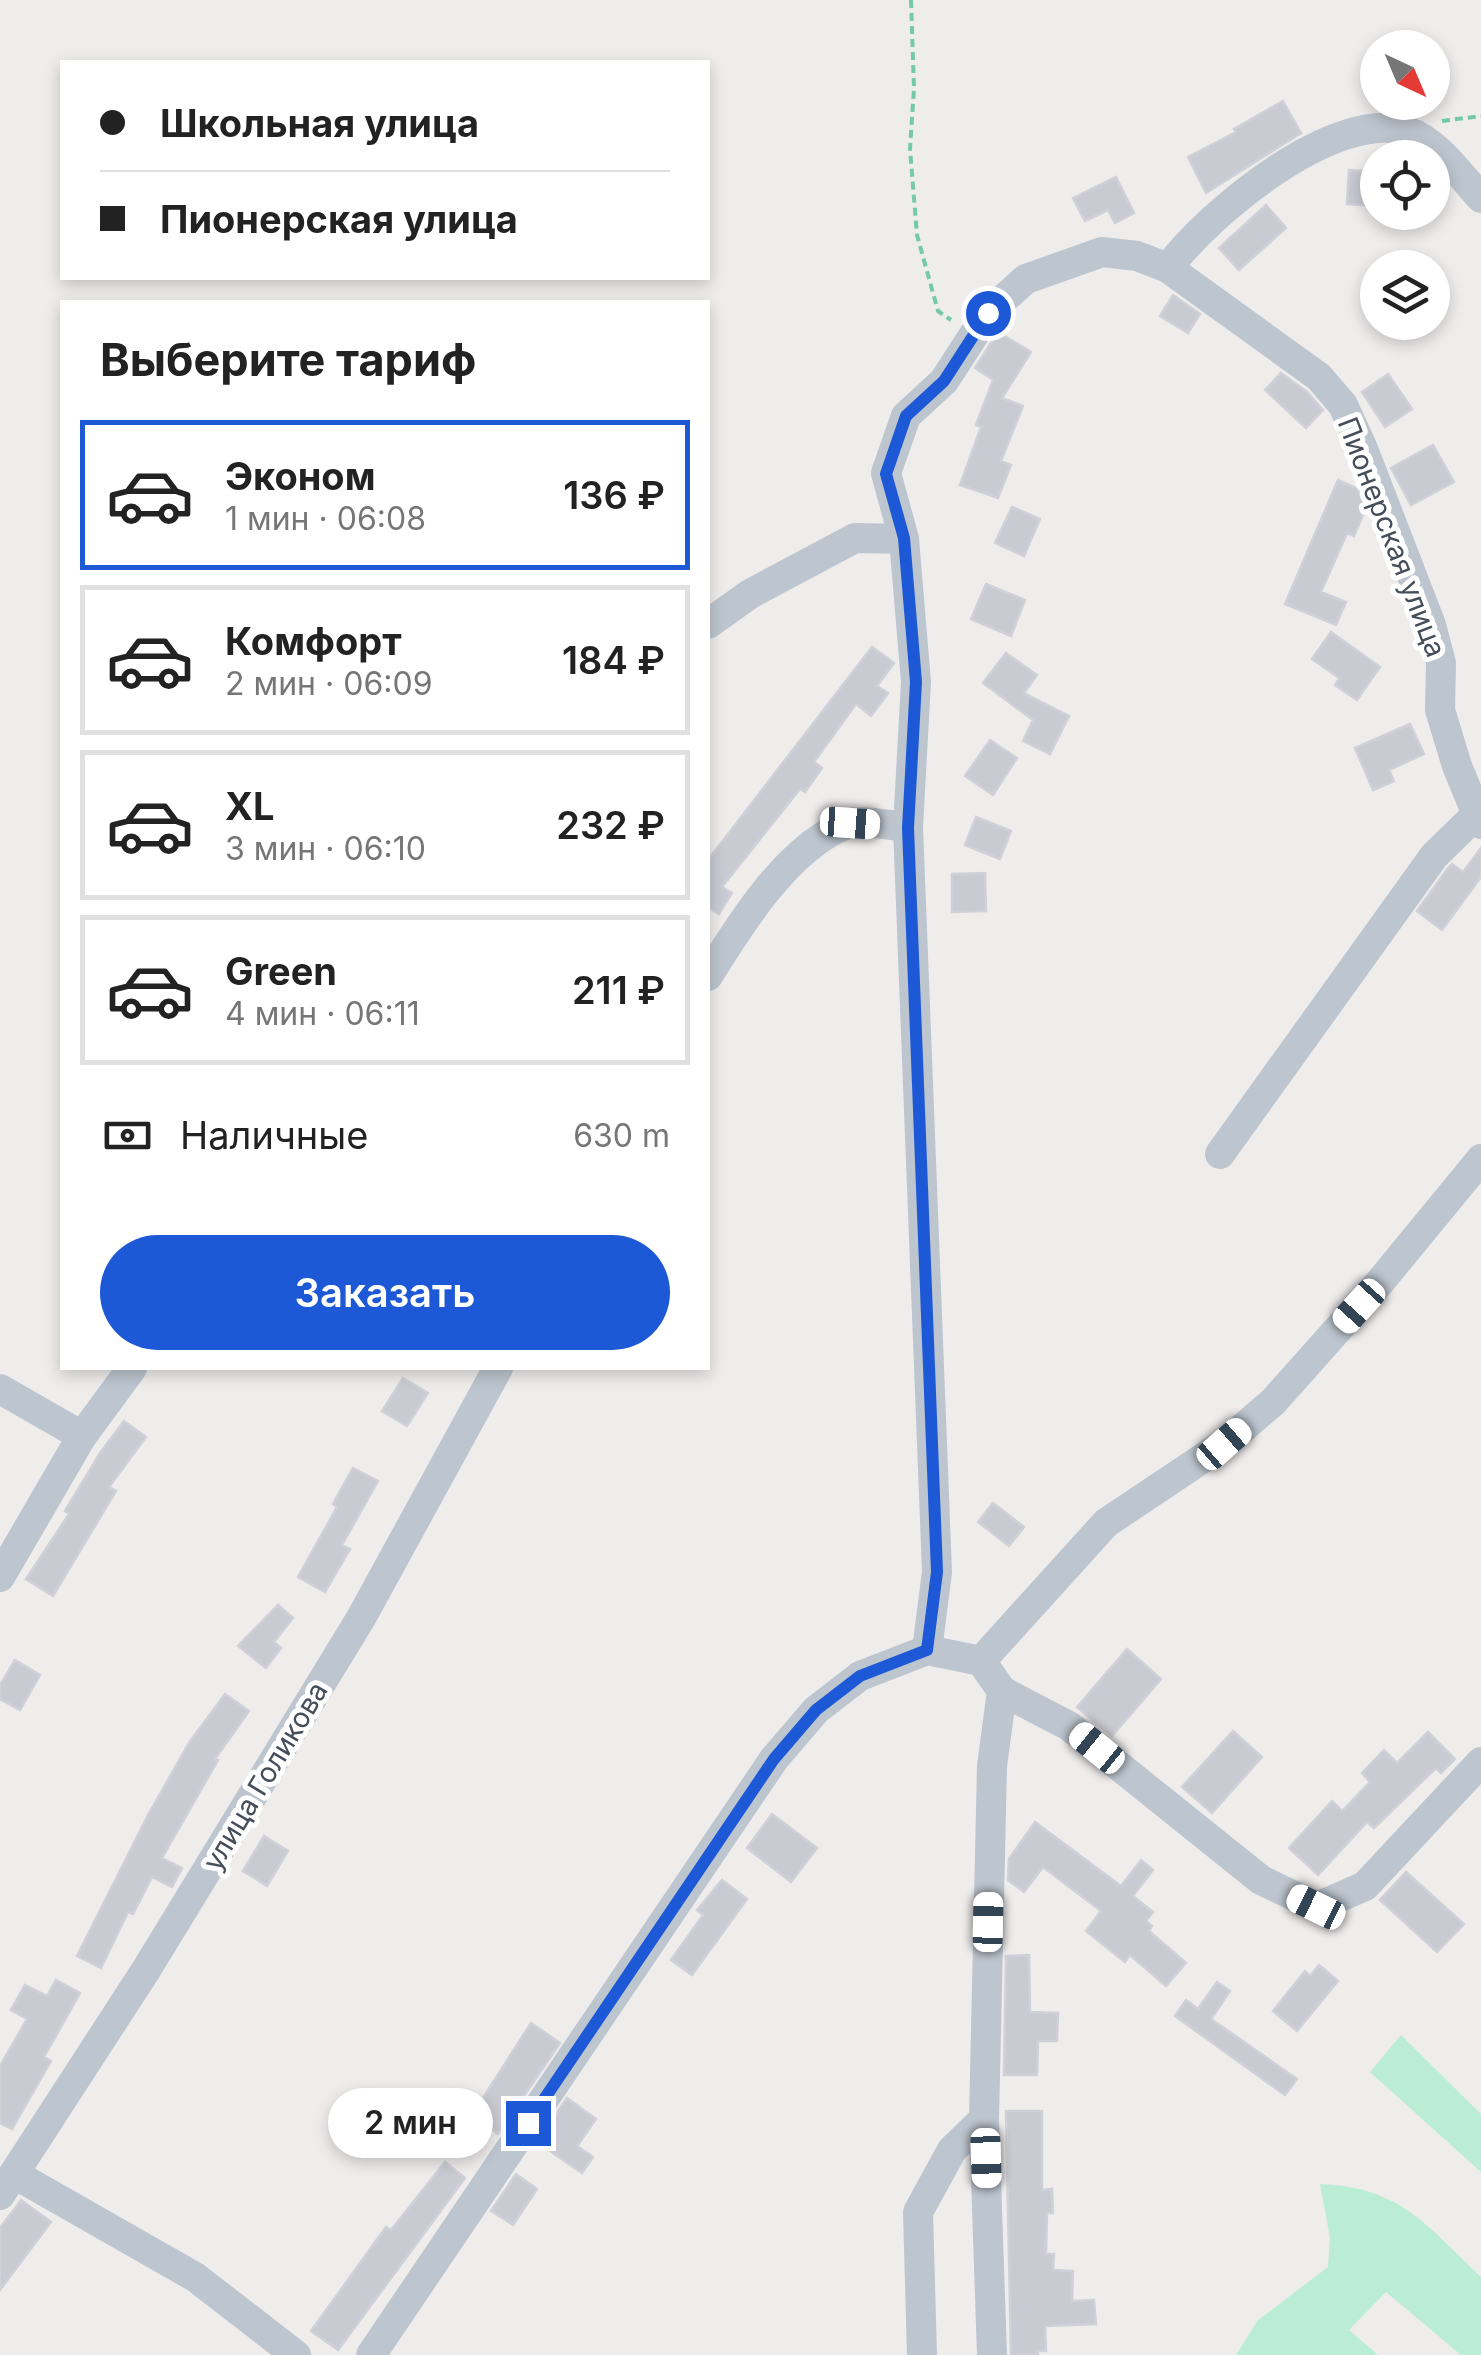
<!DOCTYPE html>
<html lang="ru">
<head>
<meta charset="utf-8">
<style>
	body { margin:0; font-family:Inter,sans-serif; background:#f6f6f6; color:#222; height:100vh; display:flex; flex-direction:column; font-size:38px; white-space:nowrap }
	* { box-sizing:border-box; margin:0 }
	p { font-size:32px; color:#767676 }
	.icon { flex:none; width:55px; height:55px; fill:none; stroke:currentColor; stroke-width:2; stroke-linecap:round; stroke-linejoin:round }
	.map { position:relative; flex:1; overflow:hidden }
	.side { position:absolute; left:60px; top:300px; width:650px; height:1070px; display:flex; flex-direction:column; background:#fff; border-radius:0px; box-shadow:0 5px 15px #0003 }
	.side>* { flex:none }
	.guide { position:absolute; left:60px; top:60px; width:650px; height:220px; border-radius:0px; box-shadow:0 5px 15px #0003; display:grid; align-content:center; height:220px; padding:0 40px; background:#fff }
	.needle { width:65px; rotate:136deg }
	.buttons { position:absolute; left:1360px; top:30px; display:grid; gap:20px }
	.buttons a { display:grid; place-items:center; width:90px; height:90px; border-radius:50%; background:#fff; box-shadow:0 5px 15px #0003; font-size:50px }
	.end { position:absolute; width:45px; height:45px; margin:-22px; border:12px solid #1d59d7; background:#fff; box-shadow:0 0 0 5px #fff }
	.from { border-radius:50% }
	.bubble { position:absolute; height:70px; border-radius:35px; background:#fff; box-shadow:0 5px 15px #0003; font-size:32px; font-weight:600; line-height:70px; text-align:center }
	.car { position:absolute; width:30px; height:60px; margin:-30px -15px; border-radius:12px; box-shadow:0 0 8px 2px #0007; background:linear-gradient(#fff 24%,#345 0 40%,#fff 0 76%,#345 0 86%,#fff 0) }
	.guide b { display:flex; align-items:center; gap:35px; height:95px; font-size:38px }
	.guide b+b { border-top:2px solid #e0e0e0 }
	.guide i { width:25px; height:25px; background:#222 }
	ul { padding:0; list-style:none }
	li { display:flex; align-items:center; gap:30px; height:150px; margin:0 20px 15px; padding:0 20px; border:5px solid #e0e0e0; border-radius:0px }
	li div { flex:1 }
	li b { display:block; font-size:38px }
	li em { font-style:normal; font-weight:600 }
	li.on { border-color:#1d59d7 }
	li>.icon { width:90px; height:90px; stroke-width:1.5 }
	h2 { padding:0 40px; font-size:45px; line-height:120px }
	.pay { display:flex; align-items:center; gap:25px; height:110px; padding:0 40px; font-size:38px }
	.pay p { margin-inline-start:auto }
	.button { display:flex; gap:20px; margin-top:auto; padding:20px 40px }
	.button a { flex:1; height:115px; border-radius:60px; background:#1d59d7; color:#fff; font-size:40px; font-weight:600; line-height:115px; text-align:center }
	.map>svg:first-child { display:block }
	.green { fill:#baedd3 }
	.building { fill:#c9cad2; stroke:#d0d1d8; stroke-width:2.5 }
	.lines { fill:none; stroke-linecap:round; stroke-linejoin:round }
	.path { stroke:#73c9a9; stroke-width:4; stroke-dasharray:8 5; stroke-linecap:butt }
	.minor { stroke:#bdc5ce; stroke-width:30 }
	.route { stroke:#1d59d7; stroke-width:12 }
	.labels { text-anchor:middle; stroke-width:10; stroke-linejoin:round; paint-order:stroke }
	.street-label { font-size:28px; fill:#454d59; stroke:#fff }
</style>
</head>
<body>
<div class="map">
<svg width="1481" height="2355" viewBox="0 0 1481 2355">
	<rect width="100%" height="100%" fill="#efecec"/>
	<path class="green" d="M1401,2035L1481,2114V2172L1370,2072Z
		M1320,2184C1401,2187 1427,2226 1481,2277V2355H1461L1386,2292L1349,2330L1378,2355H1236L1258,2320L1328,2267L1330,2238Z"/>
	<path class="building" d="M1283,101L1301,133L1206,193L1188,157L1236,132L1234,129Z
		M1349,170L1378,172V206L1347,204Z
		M1116,177L1134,213L1115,223L1108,210L1085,221L1073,198Z
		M1266,205L1286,228L1239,270L1219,248Z
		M1173,295L1200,314L1188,333L1160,316Z
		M998,332L1031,352L1002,398L1023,406L1001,461L1011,465L998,498L960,485L981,427L976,425L993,380L975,368Z
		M1281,373L1306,391L1323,410L1306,428L1265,390Z
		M1388,374L1412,409L1385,427L1362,392Z
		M1433,445L1454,482L1411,505L1391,468Z
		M1338,480L1358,489L1366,508L1354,536L1347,533L1321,592L1346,602L1336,625L1285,604Z
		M1012,507L1040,519L1024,556L995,543Z
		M986,584L1025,600L1011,636L971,619Z
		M1331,632L1380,667L1357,700L1335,685L1339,678L1312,659Z
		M872,647L894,663L877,686L888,693L871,716L856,704L814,762L822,768L805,792L800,789L722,887L732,893L719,914L708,907V860Z
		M1006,653L1037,675L1024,693L1069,716L1050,754L1023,741L1033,720L983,683Z
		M1410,724L1424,754L1389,770L1394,781L1373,790L1355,748Z
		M990,740L1017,758L993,795L965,776Z
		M976,817L1011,831L1000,859L965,845Z
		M1481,848V877L1442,930L1417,911L1448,868L1452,864L1463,872Z
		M985,873L986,911L952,912V874Z
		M403,1378L428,1393L407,1426L382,1411Z
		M124,1421L146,1437L109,1487L116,1491L53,1596L26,1579L69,1514L65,1511L100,1453Z
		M353,1468L378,1481L342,1545L350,1549L325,1592L298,1577L337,1507L333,1504Z
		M993,1503L1024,1527L1009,1546L978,1522Z
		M278,1605L293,1618L274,1642L281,1648L266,1668L238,1646Z
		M1127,1649L1161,1679L1112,1736L1077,1707Z
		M15,1660L40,1675L20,1710L0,1699V1685Z
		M225,1694L249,1711L215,1759L218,1760L162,1858L182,1868L172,1887L152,1877L133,1914L128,1912L101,1968L77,1956L148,1815L189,1743Z
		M1233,1731L1262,1757L1212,1813L1182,1787Z
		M1428,1732L1455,1759L1441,1773L1436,1768L1374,1828L1367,1822L1318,1875L1289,1848L1332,1801L1342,1811L1370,1782L1362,1773L1384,1750L1397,1763Z
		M772,1814L817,1848L791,1882L747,1848Z
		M1035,1822L1121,1886L1141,1860L1153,1870L1133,1896L1153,1912L1146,1921L1152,1926L1149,1931L1186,1963L1166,1986L1130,1955L1125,1962L1086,1931L1101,1911L1043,1867L1024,1892L1008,1880L1009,1859Z
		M264,1836L288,1851L267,1886L243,1871Z
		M1406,1872L1464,1924L1437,1952L1380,1900Z
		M722,1880L747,1899L692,1975L671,1960L703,1915L697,1910Z
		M1029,1955L1030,2012L1058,2013L1057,2041H1038L1037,2075H1004L1006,1956Z
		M1319,1965L1338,1981L1297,2031L1273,2011L1305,1971L1310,1976Z
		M56,1980L80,1993L44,2057L51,2061L12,2129L0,2123V2066L27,2019L11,2010L25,1985L47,1996Z
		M1217,1982L1230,1991L1211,2019L1297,2079L1285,2095L1175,2016L1186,2000L1198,2009Z
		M531,2023L560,2043L498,2134L472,2115Z
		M567,2098L596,2119L577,2146L593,2157L582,2173L537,2142Z
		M1006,2111H1042V2190L1052,2189L1053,2213H1047L1046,2254H1054L1053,2270L1073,2271L1072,2301L1094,2300L1096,2324L1045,2326L1046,2351H1038V2355H1011Z
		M445,2162L465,2178L338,2350L311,2331L386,2227L391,2230Z
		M516,2174L537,2189L513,2225L491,2211Z
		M21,2200L51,2222L0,2290V2228Z"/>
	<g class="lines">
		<path class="path" d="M911,0L914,88L910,149L917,235L938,311L951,320
			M1442,121L1481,116"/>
		<path class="minor" d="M1168,268C1208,214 1334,108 1407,131C1437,141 1460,175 1481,198
			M708,624L750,594L855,538L904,539
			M1481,824L1457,766L1440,710L1441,663L1431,625L1363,449L1343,405L1319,377L1168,268L1137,256L1102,252L1026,279L988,313L944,381L906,416L886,473L904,539L916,682L908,827L937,1572L927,1650L981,1661L1002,1691L1069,1726L1261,1880L1317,1907L1365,1886L1481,1762
			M708,976C740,924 788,847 847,824C863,819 891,826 908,827
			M1220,1154L1434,856L1476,815
			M0,1389L82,1436
			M0,1577L82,1436L132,1368
			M981,1661L1106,1523L1224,1444L1273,1402L1380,1282L1481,1159
			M984,2119L992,2355
			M16,2175L195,2277L296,2355
			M0,2195L146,1970L361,1618L498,1368
			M371,2355L774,1759L816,1710L860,1676L927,1650
			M922,2355L918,2212L952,2150L984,2119L992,1766L1002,1691"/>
	</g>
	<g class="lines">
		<path class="route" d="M528,2123L774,1759L816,1710L860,1676L927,1650L937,1572L908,828L916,682L904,538L886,474L906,416L944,381L988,313"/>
	</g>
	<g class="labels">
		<g class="street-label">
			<text transform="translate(1392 537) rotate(69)" y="10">Пионерская улица</text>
			<text transform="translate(265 1776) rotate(-59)" y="10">улица Голикова</text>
		</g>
	</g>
</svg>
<div class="buttons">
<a><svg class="needle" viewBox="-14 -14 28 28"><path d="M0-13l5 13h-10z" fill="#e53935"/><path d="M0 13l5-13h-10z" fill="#767676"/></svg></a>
<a><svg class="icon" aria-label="locate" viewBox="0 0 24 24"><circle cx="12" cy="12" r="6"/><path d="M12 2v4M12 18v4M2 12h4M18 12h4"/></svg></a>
<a><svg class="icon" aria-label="layers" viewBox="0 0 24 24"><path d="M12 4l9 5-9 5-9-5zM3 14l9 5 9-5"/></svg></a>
</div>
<i class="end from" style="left:988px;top:313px"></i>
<i class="end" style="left:528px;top:2123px"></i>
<div class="bubble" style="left:328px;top:2088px;width:165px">2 мин</div>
<i class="car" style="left:850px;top:823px;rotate:94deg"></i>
<i class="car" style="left:1359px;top:1306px;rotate:222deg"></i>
<i class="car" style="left:1224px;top:1444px;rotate:49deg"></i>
<i class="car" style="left:1097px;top:1748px;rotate:309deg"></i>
<i class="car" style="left:1316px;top:1907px;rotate:296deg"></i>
<i class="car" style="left:988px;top:1922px;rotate:1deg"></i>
<i class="car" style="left:986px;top:2158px;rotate:178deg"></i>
<div class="guide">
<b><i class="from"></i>Школьная улица</b>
<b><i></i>Пионерская улица</b>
</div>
<section class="side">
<h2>Выберите тариф</h2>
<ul>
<li class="on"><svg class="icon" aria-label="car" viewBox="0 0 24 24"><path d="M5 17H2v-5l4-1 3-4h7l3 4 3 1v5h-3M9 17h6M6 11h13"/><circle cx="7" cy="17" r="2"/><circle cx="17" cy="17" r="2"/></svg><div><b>Эконом</b><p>1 мин · 06:08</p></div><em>136 ₽</em></li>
<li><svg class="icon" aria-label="car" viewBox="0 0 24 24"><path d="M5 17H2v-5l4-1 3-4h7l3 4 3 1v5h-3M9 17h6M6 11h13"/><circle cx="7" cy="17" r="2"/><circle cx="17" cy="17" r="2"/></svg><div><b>Комфорт</b><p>2 мин · 06:09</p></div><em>184 ₽</em></li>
<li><svg class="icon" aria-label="car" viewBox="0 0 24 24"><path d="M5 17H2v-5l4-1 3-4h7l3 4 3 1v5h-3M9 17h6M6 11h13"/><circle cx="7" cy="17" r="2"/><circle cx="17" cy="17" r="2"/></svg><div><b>XL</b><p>3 мин · 06:10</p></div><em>232 ₽</em></li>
<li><svg class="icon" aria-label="car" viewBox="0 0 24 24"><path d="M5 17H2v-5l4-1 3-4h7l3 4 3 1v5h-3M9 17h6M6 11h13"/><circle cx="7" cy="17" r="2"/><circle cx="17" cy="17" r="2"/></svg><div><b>Green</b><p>4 мин · 06:11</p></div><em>211 ₽</em></li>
</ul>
<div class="pay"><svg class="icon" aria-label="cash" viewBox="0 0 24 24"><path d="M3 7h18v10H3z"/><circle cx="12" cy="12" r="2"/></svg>Наличные<p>630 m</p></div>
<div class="button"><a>Заказать</a></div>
</section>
</div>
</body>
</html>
